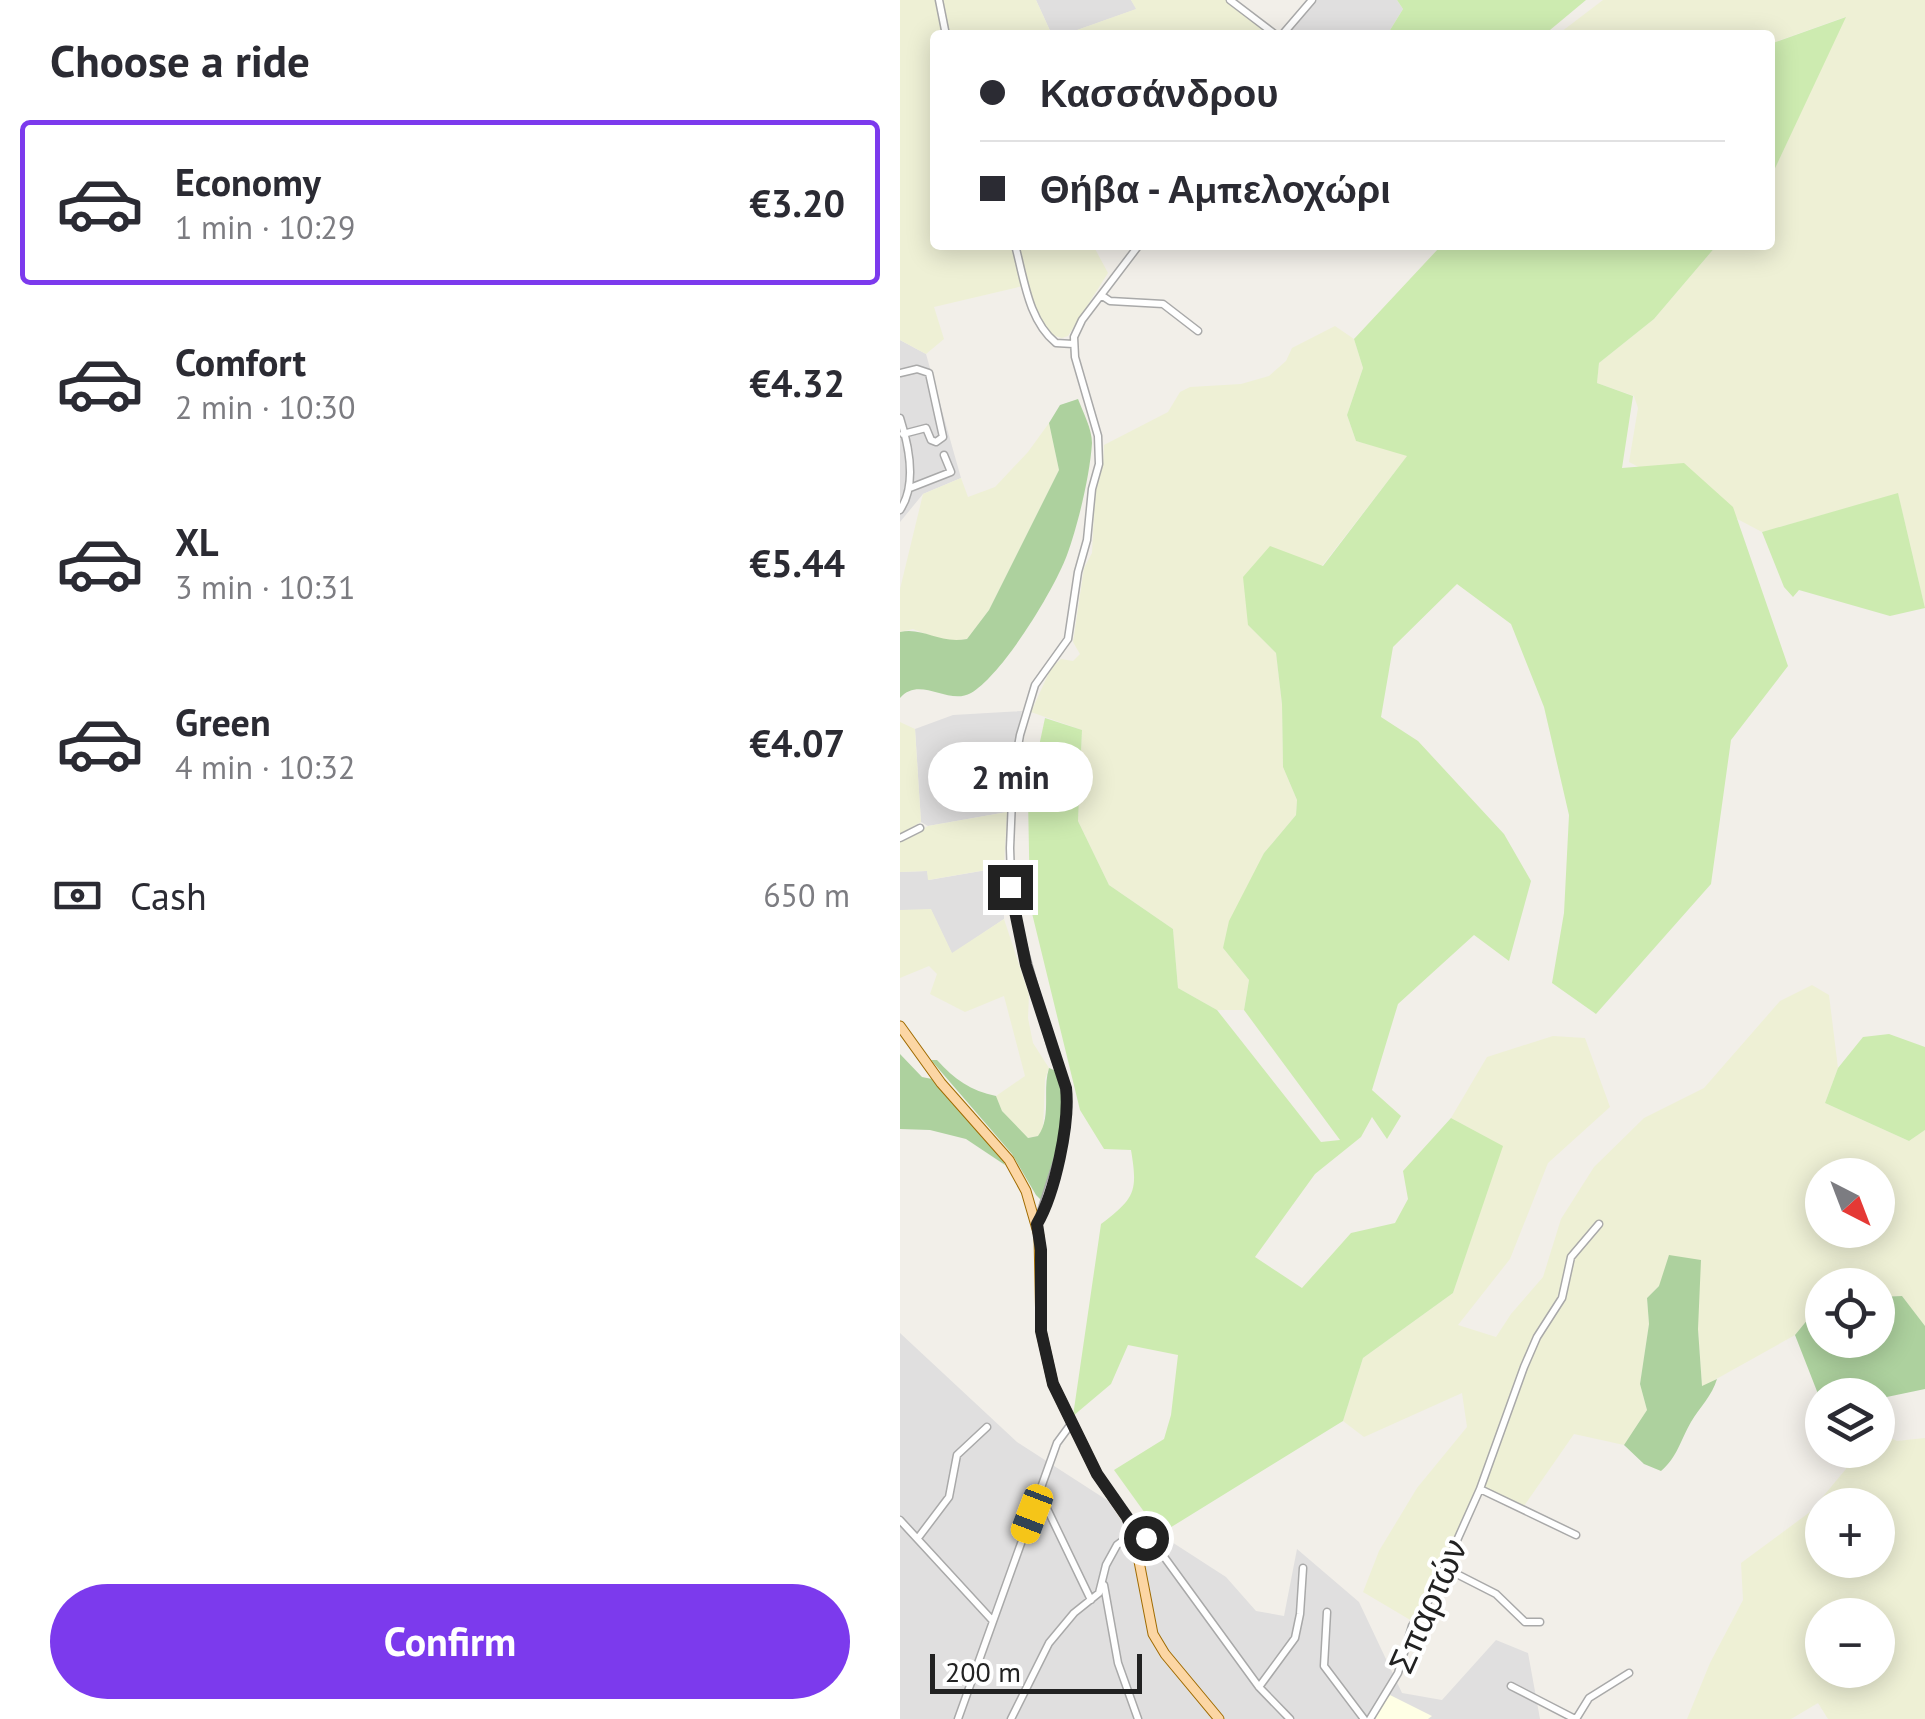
<!DOCTYPE html>
<html lang="en">
<head>
<meta charset="utf-8">
<style>
	body { margin:0; font-family:"PT Sans",sans-serif; background:#f2f2f3; color:#2b2b33; height:100vh; display:flex; flex-direction:column; font-size:38px; white-space:nowrap }
	* { box-sizing:border-box; margin:0 }
	p { font-size:32px; color:#7c7c81 }
	.icon { flex:none; width:55px; height:55px; fill:none; stroke:currentColor; stroke-width:2; stroke-linecap:round; stroke-linejoin:round }
	.map { position:relative; flex:1; overflow:hidden }
	.panel { display:flex; flex-direction:column; background:#fff; width:900px }
	.panel>* { flex:none }
	.banner { position:absolute; left:30px; top:30px; width:845px; height:220px; border-radius:10px; box-shadow:0 5px 25px #0003; display:grid; align-content:center; height:220px; padding:0 50px; background:#fff }
	.needle { width:65px; rotate:138deg }
	.fabs { position:absolute; left:905px; top:1158px; display:grid; gap:20px }
	.fabs a { display:grid; place-items:center; width:90px; height:90px; border-radius:50%; background:#fff; box-shadow:0 5px 25px #0003; font-size:50px }
	.scale { position:absolute; left:30px; bottom:25px; width:212px; box-sizing:border-box; padding-left:10px; border:5px solid #222; border-top:0; font-size:28px; line-height:35px; white-space:nowrap; color:#222; -webkit-text-stroke:8px #fff; paint-order:stroke }
	.end { position:absolute; width:45px; height:45px; margin:-22px; border:12px solid #222; background:#fff; box-shadow:0 0 0 5px #fff }
	.from { border-radius:50% }
	.bubble { position:absolute; height:70px; border-radius:35px; background:#fff; box-shadow:0 5px 25px #0003; font-size:32px; font-weight:600; line-height:70px; text-align:center }
	.car { position:absolute; width:30px; height:60px; margin:-30px -15px; border-radius:12px; box-shadow:0 0 8px 2px #0007; background:linear-gradient(#f5c518 24%,#345 0 40%,#f5c518 0 76%,#345 0 86%,#f5c518 0) }
	.banner b { display:flex; align-items:center; gap:35px; height:95px; font-size:38px }
	.banner b+b { border-top:2px solid #e1e1e2 }
	.banner i { width:25px; height:25px; background:#2b2b33 }
	ul { padding:0; list-style:none }
	li { display:flex; align-items:center; gap:30px; height:165px; margin:0 20px 15px; padding:0 30px; border:5px solid transparent; border-radius:10px }
	li div { flex:1 }
	li b { display:block; font-size:38px }
	li em { font-style:normal; font-weight:600 }
	li.current { border-color:#7c3aed }
	li>.icon { width:90px; height:90px; stroke-width:1.5 }
	h2 { padding:0 50px; font-size:45px; line-height:120px }
	.pay { display:flex; align-items:center; gap:25px; height:110px; padding:0 50px; font-size:38px }
	.pay p { margin-inline-start:auto }
	.action { display:flex; gap:20px; margin-top:auto; padding:20px 50px }
	.action a { flex:1; height:115px; border-radius:60px; background:#7c3aed; color:#fff; font-size:40px; font-weight:600; line-height:115px; text-align:center }
	main { display:flex; flex:1; min-height:0 }
	.map>svg:first-child { display:block }
	.residential { fill:#e0dfdf }
	.education { fill:#ffffe5 }
	.farmland { fill:#eef0d5; fill-rule:evenodd }
	.grass { fill:#cdebb0 }
	.forest { fill:#add19e }
	.lines { fill:none; stroke-linecap:round; stroke-linejoin:round }
	.minor-casing { stroke:#a9a9a9; stroke-width:9 }
	.major-casing { stroke:#a06b00; stroke-width:11 }
	.minor { stroke:#fff; stroke-width:6 }
	.major { stroke:#fcd6a4; stroke-width:9 }
	.route { stroke:#222; stroke-width:12 }
	.labels { text-anchor:middle; stroke-width:8; stroke-linejoin:round; paint-order:stroke }
	.street-label { font-size:35px; fill:#222; stroke:#fff }
</style>
</head>
<body>
<main>
<section class="panel">
<h2>Choose a ride</h2>
<ul>
<li class="current"><svg class="icon" aria-label="car" viewBox="0 0 24 24"><path d="M5 17H2v-5l4-1 3-4h7l3 4 3 1v5h-3M9 17h6M6 11h13"/><circle cx="7" cy="17" r="2"/><circle cx="17" cy="17" r="2"/></svg><div><b>Economy</b><p>1 min · 10:29</p></div><em>€3.20</em></li>
<li><svg class="icon" aria-label="car" viewBox="0 0 24 24"><path d="M5 17H2v-5l4-1 3-4h7l3 4 3 1v5h-3M9 17h6M6 11h13"/><circle cx="7" cy="17" r="2"/><circle cx="17" cy="17" r="2"/></svg><div><b>Comfort</b><p>2 min · 10:30</p></div><em>€4.32</em></li>
<li><svg class="icon" aria-label="car" viewBox="0 0 24 24"><path d="M5 17H2v-5l4-1 3-4h7l3 4 3 1v5h-3M9 17h6M6 11h13"/><circle cx="7" cy="17" r="2"/><circle cx="17" cy="17" r="2"/></svg><div><b>XL</b><p>3 min · 10:31</p></div><em>€5.44</em></li>
<li><svg class="icon" aria-label="car" viewBox="0 0 24 24"><path d="M5 17H2v-5l4-1 3-4h7l3 4 3 1v5h-3M9 17h6M6 11h13"/><circle cx="7" cy="17" r="2"/><circle cx="17" cy="17" r="2"/></svg><div><b>Green</b><p>4 min · 10:32</p></div><em>€4.07</em></li>
</ul>
<div class="pay"><svg class="icon" aria-label="cash" viewBox="0 0 24 24"><path d="M3 7h18v10H3z"/><circle cx="12" cy="12" r="2"/></svg>Cash<p>650 m</p></div>
<div class="action"><a>Confirm</a></div>
</section>
<div class="map">
<svg width="1025" height="1719" viewBox="0 0 1025 1719">
	<rect width="100%" height="100%" fill="#f2efe9"/>
	<path class="residential" d="M136,0H231L237,9L163,35H152Z
		M416,0H497L503,9L487,35H386Z
		M0,340L26,354L61,478L23,494L0,522Z
		M122,711L111,761L107,812L28,826L21,822L15,729L53,715Z
		M104,867V919L52,954L31,910H0V872L27,871L29,880Z
		M0,1333L117,1442L326,1577L356,1611L384,1616L397,1549L459,1602L502,1693L542,1700L596,1640L628,1653L640,1719H0Z"/>
	<path class="education" d="M490,1695L532,1716L528,1719H470Z"/>
	<path class="farmland" d="M0,0H136L152,35H35V245H193L208,273L168,336L162,338L152,335L137,312L127,285L34,307L44,339L26,354L0,340Z
		M231,0H335L378,31L375,35H163L236,9Z
		M703,0H1025V608L998,494L862,532L729,462L738,408L734,396L697,383L699,363L754,319L817,245H870V179L945,17L870,44V35H657Z
		M435,326L454,339L463,368L447,415L456,441L508,455L422,566L348,625L376,653L382,704L383,767L397,800L396,815L364,853L323,948L349,980L344,1010H317L278,988L273,929L209,885L178,821L182,730L131,712L151,668L161,659L173,661L180,654L173,642L184,568L192,553L195,490L203,465L204,445L268,412L280,392L290,387L341,384L369,376L386,361L392,348Z
		M149,423L159,470L89,610L67,639L46,642L13,629L0,632V589L23,494L61,478L68,497L95,487L128,452Z
		M0,722L15,729L21,822L0,834Z
		M107,812L104,867L28,880L27,871L0,872V842L28,826Z
		M31,909L52,953L104,919L129,995L128,1018L133,1043L149,1068L145,1079L143,1129L138,1136L127,1138L116,1127L102,1111L96,1096L125,1076L104,996L65,1012L30,994L37,974L29,966L0,978V910Z
		M912,985L929,995L938,1068L925,1103L1009,1141L1025,1130V1326L1002,1296L978,1297V1285H922V1302L895,1335L802,1387L798,1329L759,1286L747,1298L749,1324L740,1384L747,1410L724,1445L674,1434L624,1506L577,1487L529,1594L512,1621L463,1592L479,1551L517,1488L567,1427L562,1393L464,1437L443,1421L463,1358L553,1293L602,1146L551,1118L587,1057L653,1036L685,1038L710,1107L648,1163L610,1259L558,1325L596,1337L611,1314L643,1277L661,1219L694,1167L744,1118L804,1088L880,1001ZM922,1175H978V1230H922Z
		M978,1432L997,1441L1025,1438V1719H928L918,1703L891,1719H787L810,1663L843,1600L841,1563L910,1512L946,1469L940,1450H978ZM922,1505H978V1560H922ZM922,1615H978V1670H922Z"/>
	<path class="grass" d="M497,0H686L644,35H487L503,9Z
		M946,17L870,179V44Z
		M548,245H817L754,319L699,363L697,383L733,396L722,468L784,463L833,507L888,666L831,740L811,884L696,1014L652,983L664,913L669,815L644,707L611,624L557,584L493,647L481,717L518,741L604,834L631,881L609,961L574,935L498,1004L472,1090L501,1116L487,1139L472,1117L461,1137L415,1174L355,1257L402,1288L451,1233L495,1223L508,1199L503,1171L551,1118L603,1146L553,1293L463,1358L443,1421L260,1534L214,1470L264,1439L271,1415L278,1355L228,1345L211,1384L173,1416L201,1224C235,1198 238,1192 231,1150L204,1149L180,1110L130,905L128,798L145,718L182,730L178,821L209,885L273,929L278,988L317,1010L421,1142L440,1140L344,1010L349,980L323,948L329,921L364,853L396,815L397,800L383,767L382,704L376,653L348,625L343,577L370,546L423,566L507,456L456,441L447,415L463,368L454,339L538,249Z
		M998,493L1025,608L990,616L899,590L893,597L884,587L862,532Z
		M989,1034L1025,1047V1130L1009,1141L925,1103L938,1068L963,1037Z"/>
	<path class="forest" d="M178,399C183,412 192,429 192,443C190,475 178,525 167,555C154,590 103,674 71,693C48,706 20,675 0,698V632C24,627 38,644 67,639L89,610L159,470L149,423L160,405Z
		M0,1054L22,1077L32,1079L101,1155L105,1165L66,1139L30,1130L0,1129Z
		M31,1060H37C54,1079 71,1091 96,1096L102,1111L128,1138L138,1136C152,1117 142,1090 149,1068L154,1070C173,1109 153,1157 143,1197L140,1199L136,1195L112,1154Z
		M769,1255L801,1260L798,1329L802,1386L817,1379C812,1396 800,1407 791,1422C781,1439 777,1458 761,1471L744,1464L724,1445L747,1410L740,1384L749,1324L747,1298L759,1286Z
		M1002,1296L1025,1326V1389L982,1398L956,1389L922,1395L920,1399L895,1335L922,1302V1340H978V1297Z"/>
	<g class="lines">
		<g class="minor-casing">
			<path id="minor" d="M39,0L46,35
				M330,0L376,35
				M382,35L412,0
				M115,245C124,278 128,320 156,343L173,344
				M201,295L210,301L263,304L298,331
				M0,373L17,369L29,373L43,437L36,442L31,440L26,428L3,434
				M0,418C9,446 17,485 0,510
				M10,488L51,472L44,455
				M0,838L20,828
				M137,1224L162,1146L168,1107L166,1088L152,1051L112,905L110,848L113,775L120,735L135,685L168,639L178,572L187,540L192,489L199,464L198,436L175,357L174,337L182,320L239,245
				M140,1494L191,1600
				M0,1520L92,1620
				M676,1535L580,1489L624,1367L637,1337L662,1298L671,1257L699,1224
				M18,1538L49,1497L57,1455L87,1427
				M545,1568L596,1594L625,1622H640
				M204,1585L218,1663L238,1719
				M427,1612L424,1666L464,1719
				M611,1686L675,1719
				M359,1687L395,1638L400,1614L403,1568
				M58,1719L157,1443L171,1424
				M111,1719L149,1643L174,1613L199,1593L206,1565L217,1545L228,1537L240,1535L262,1554L359,1687L390,1719
				M470,1719L498,1673L512,1626L533,1594L580,1489
				M676,1719L689,1698L729,1673"/>
		</g>
		<g class="major-casing">
			<path id="major" d="M0,1026L41,1083L109,1160L126,1191L139,1236L141,1331L153,1384L197,1474L232,1525L253,1634L265,1654L319,1719"/>
		</g>
		<use href="#minor" class="minor"/>
		<use href="#major" class="major"/>
	</g>
	<g class="lines">
		<path class="route" d="M110,887L126,965L166,1088C170,1123 155,1193 137,1224L141,1250V1331L153,1384L197,1474L227,1517L234,1535L246,1538"/>
	</g>
	<g class="labels">
		<g class="street-label">
			<text transform="translate(528 1606) rotate(-66)" y="12">Σπαρτών</text>
		</g>
	</g>
</svg>
<div class="fabs">
<a><svg class="needle" viewBox="-14 -14 28 28"><path d="M0-13l5 13h-10z" fill="#e53935"/><path d="M0 13l5-13h-10z" fill="#7c7c81"/></svg></a>
<a><svg class="icon" aria-label="locate" viewBox="0 0 24 24"><circle cx="12" cy="12" r="6"/><path d="M12 2v4M12 18v4M2 12h4M18 12h4"/></svg></a>
<a><svg class="icon" aria-label="layers" viewBox="0 0 24 24"><path d="M12 4l9 5-9 5-9-5zM3 14l9 5 9-5"/></svg></a>
<a>+</a>
<a>−</a>
</div>
<div class="scale">200 m</div>
<i class="end from" style="left:246px;top:1538px"></i>
<i class="end" style="left:110px;top:887px"></i>
<div class="bubble" style="left:28px;top:742px;width:165px">2 min</div>
<i class="car" style="left:132px;top:1514px;rotate:201deg"></i>
<div class="banner">
<b><i class="from"></i>Κασσάνδρου</b>
<b><i></i>Θήβα - Αμπελοχώρι</b>
</div>
</div>
</main>
</body>
</html>
